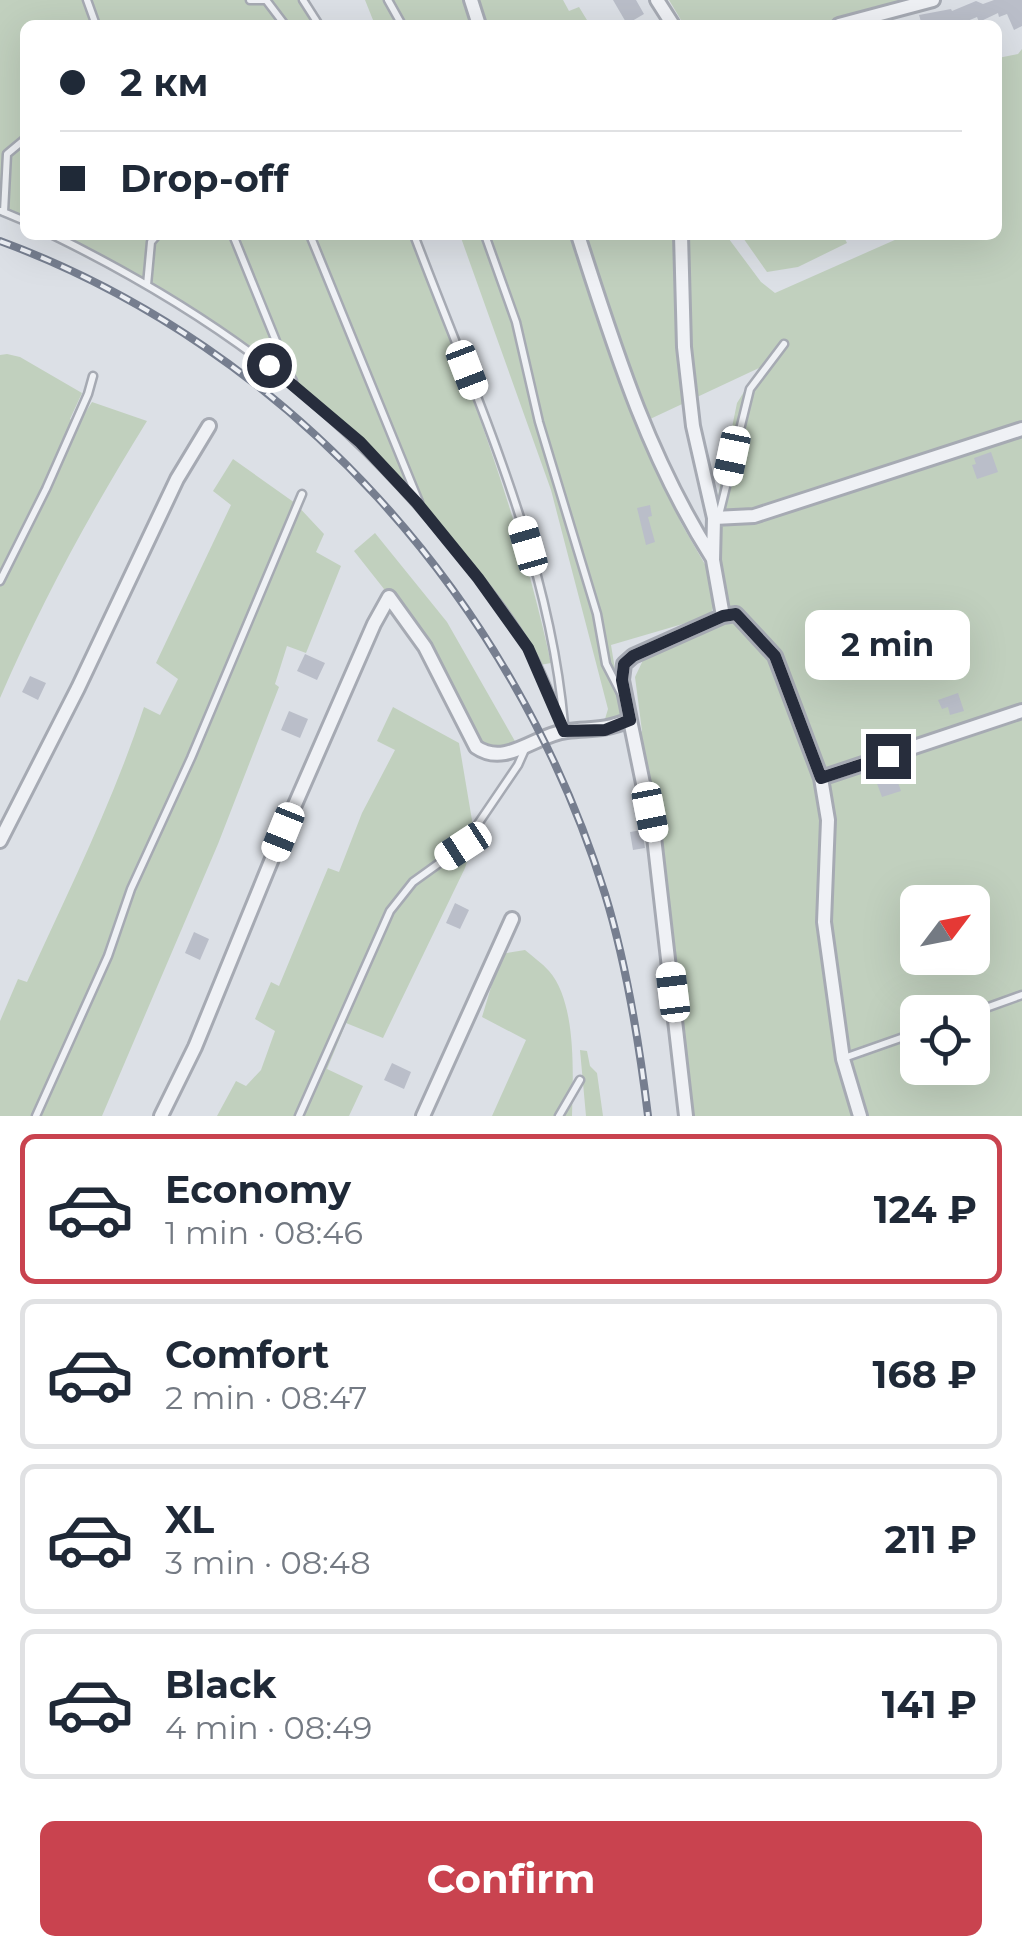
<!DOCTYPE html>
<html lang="en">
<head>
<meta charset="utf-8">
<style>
	body { margin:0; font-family:Montserrat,sans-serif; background:#f2f2f3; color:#1f2937; height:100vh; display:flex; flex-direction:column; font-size:38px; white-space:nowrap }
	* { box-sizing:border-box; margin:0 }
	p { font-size:32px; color:#747a83 }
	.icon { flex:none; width:55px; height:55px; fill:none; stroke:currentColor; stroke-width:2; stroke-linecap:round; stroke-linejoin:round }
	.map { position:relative; height:1116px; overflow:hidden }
	.details { display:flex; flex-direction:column; background:#fff; flex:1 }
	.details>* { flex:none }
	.banner { position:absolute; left:20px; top:20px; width:982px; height:220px; border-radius:15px; box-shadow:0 10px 40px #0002; display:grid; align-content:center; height:220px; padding:0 40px; background:#fff }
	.needle { width:65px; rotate:58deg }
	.controls { position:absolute; left:900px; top:885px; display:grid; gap:20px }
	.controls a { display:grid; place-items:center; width:90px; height:90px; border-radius:15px; background:#fff; box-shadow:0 10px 40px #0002; font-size:50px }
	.end { position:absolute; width:45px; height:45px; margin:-22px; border:12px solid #272d3c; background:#fff; box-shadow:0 0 0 5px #fff }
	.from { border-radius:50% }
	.bubble { position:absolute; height:70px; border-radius:15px; background:#fff; box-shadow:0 10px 40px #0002; font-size:32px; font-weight:700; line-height:70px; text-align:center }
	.car { position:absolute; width:30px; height:60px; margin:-30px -15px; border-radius:12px; box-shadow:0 0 8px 2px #0007; background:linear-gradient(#fff 24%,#345 0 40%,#fff 0 76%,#345 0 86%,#fff 0) }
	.banner b { display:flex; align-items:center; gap:35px; height:95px; font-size:38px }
	.banner b+b { border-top:2px solid #e0e1e3 }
	.banner i { width:25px; height:25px; background:#1f2937 }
	ul { padding:18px 0 0; list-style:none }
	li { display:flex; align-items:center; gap:30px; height:150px; margin:0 20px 15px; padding:0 20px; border:5px solid #e0e1e3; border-radius:15px }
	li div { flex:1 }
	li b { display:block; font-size:38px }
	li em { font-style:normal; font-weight:700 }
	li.current { border-color:#c9434f }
	li>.icon { width:90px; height:90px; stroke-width:1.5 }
	.action { display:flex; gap:20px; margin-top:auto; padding:20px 40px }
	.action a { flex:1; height:115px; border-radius:15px; background:#c9434f; color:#fff; font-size:40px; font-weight:700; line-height:115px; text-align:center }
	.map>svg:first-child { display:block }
	.green { fill:#c1d0be; fill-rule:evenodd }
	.building { fill:#babec9 }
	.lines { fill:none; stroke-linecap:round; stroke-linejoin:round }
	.lane-casing { stroke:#a6aab3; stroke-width:11 }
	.street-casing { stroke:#a6aab3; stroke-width:18 }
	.lane { stroke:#eff1f5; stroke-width:6 }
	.street { stroke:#eff1f5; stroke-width:12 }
	.rail-casing { stroke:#767e8f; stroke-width:8 }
	.rail { stroke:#eceff4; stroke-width:4; stroke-dasharray:11; stroke-linecap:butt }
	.route { stroke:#272d3c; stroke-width:12 }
</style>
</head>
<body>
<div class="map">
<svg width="1022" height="1116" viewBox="0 0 1022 1116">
	<rect width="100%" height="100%" fill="#dce0e6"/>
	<path class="green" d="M0,0H299L314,25H25V218L0,207Z
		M365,0H563L569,11L579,7L590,25H375Z
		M669,0H909L814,25H684Z
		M1022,49V1116H689L637,736L642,731L635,677L645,656L730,619L717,564L715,510L737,403L759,368L648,420L579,235H726L761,282L775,293L906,235H998V58L1018,54ZM918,902H972V958H918ZM918,1012H972V1068H918Z
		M62,235H409C466,374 519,516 551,663L540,665C524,626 494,592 468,559C354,413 226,317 62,235Z
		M460,235H574L651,449L681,523L710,573L716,600L710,616L611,645L623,718L605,719L608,709L551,490Z
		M741,235H843L847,243L798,267L767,272Z
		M7,354L20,357L82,393L70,419L78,424L92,402L147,421C90,513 43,599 0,698V355Z
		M233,459L295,503L324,534L316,552L341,566L306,653L287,646L275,684L279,687L218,844L102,1116H0V1021L18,979L27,982C68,892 113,802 144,707L160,715L178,679L156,663L231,505L213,491Z
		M375,533L447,622L516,743L489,748L479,738L429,646L354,551Z
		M393,707L459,743L475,838L465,868L383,1038L346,1023L327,1069L363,1086L349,1116H217L236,1081L246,1086L261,1070L275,1031L255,1019L271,982L279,986L328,868L339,872L362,813L395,750L377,741Z
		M525,950C533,957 542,963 549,971C577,1003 573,1075 572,1116H492L526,1040L482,1017L501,954Z
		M580,1050L587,1051L590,1066L597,1073L603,1116H586Z"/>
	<path class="building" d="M613,0H636L644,14L627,24Z
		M994,0H1022V26L1014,30L1007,14L999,17L998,13L979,22L977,17L958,25H950L949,22L922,25L919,15L951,9L952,11L976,1L983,4Z
		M991,452L998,472L977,479L972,465L976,464L974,458Z
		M650,505L652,516L648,517L655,542L646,545L637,508Z
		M305,654L325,663L317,680L297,671Z
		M30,676L46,683L38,700L22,692Z
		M958,693L964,711L950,715L948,707L942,709L938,700Z
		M289,711L308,719L300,738L281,730Z
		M895,774L901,791L882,797L876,781Z
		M642,830L645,848L633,850L630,832Z
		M455,903L469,910L460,929L446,923Z
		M194,932L209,939L200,960L185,953Z
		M392,1063L411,1072L404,1089L384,1080Z"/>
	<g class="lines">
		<g class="lane-casing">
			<path id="lane" d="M87,0L96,25
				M250,0H266L285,25
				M303,0L319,25
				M388,0L402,25
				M1,211L25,221
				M4,212L7,154L25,139
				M53,235C214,314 340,407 453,547C480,580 509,615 530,652C544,676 553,704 564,729
				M233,235L276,341V349L293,381
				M310,235L419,502
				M414,235C474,394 549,553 564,724
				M485,235L516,322L539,422L597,614L606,664L623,697
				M147,285L151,242L157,235
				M715,517L720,511L750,389L784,344
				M0,581L46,489L88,394L93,376
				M972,1013L1022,995
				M844,1058L918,1032
				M36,1116L108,956L131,889L191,758L302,494
				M299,1116L390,911L413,882L463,846L518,765L526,747
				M559,1116L580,1080"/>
		</g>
		<g class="street-casing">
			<path id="street" d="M471,0L479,25
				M657,0L673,25
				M839,25L933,0
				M578,235C615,350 648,457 713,559
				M681,235L684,347L693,426L714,518L713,560L723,616
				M714,518L754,516L1022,429
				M630,720L654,837L686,1116
				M821,778L1022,711
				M0,841L78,688L177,479L209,426
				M161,1116L195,1047L283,832L374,624L389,597L425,647L476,747C506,768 536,734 567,731C593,728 602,731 630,720L622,680L624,664L633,656L723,616L736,614L775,656L821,778L828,820L824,922L843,1059L860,1116
				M423,1116L512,919"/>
		</g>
		<use href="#lane" class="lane"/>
		<use href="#street" class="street"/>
		<g class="rail-casing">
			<path id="rail" d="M0,241C291,348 514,600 605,894C627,966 639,1041 648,1116"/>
		</g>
		<use href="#rail" class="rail"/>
	</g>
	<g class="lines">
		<path class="route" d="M269,365L360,442L417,503L478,578L528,648L564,731L605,730L630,720L622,680L624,664L633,656L723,616L736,614L775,656L821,778L888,756"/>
	</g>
</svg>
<div class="controls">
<a><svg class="needle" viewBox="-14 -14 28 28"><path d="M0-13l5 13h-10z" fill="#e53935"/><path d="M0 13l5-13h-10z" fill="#747a83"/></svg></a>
<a><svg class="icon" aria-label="locate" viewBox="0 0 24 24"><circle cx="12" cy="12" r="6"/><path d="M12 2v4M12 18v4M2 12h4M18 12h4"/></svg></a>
</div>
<i class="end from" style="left:269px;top:365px"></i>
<i class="end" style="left:888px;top:756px"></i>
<div class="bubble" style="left:805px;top:610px;width:165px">2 min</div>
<i class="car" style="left:467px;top:370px;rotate:159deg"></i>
<i class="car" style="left:732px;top:456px;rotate:192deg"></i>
<i class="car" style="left:528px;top:546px;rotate:344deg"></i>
<i class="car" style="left:650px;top:812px;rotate:169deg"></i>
<i class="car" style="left:283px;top:832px;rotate:202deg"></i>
<i class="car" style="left:463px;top:846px;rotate:237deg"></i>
<i class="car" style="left:673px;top:992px;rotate:353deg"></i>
<div class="banner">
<b><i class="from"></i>2 км</b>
<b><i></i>Drop-off</b>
</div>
</div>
<section class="details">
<ul>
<li class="current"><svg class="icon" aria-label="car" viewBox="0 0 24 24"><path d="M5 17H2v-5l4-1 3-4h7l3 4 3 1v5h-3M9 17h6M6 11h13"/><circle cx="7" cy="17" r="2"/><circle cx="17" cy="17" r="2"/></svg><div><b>Economy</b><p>1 min · 08:46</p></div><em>124 ₽</em></li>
<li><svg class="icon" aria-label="car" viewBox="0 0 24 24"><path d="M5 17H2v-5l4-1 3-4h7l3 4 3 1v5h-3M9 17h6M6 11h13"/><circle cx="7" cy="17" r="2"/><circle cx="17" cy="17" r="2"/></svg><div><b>Comfort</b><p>2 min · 08:47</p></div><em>168 ₽</em></li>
<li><svg class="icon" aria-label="car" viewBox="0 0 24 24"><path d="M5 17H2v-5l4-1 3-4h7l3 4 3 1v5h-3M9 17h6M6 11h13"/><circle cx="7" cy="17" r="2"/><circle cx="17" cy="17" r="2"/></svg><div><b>XL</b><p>3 min · 08:48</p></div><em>211 ₽</em></li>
<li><svg class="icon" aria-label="car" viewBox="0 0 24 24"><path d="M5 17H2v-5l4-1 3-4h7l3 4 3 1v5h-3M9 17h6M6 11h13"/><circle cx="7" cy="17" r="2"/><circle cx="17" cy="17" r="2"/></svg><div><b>Black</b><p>4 min · 08:49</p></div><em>141 ₽</em></li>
</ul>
<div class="action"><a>Confirm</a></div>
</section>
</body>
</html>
